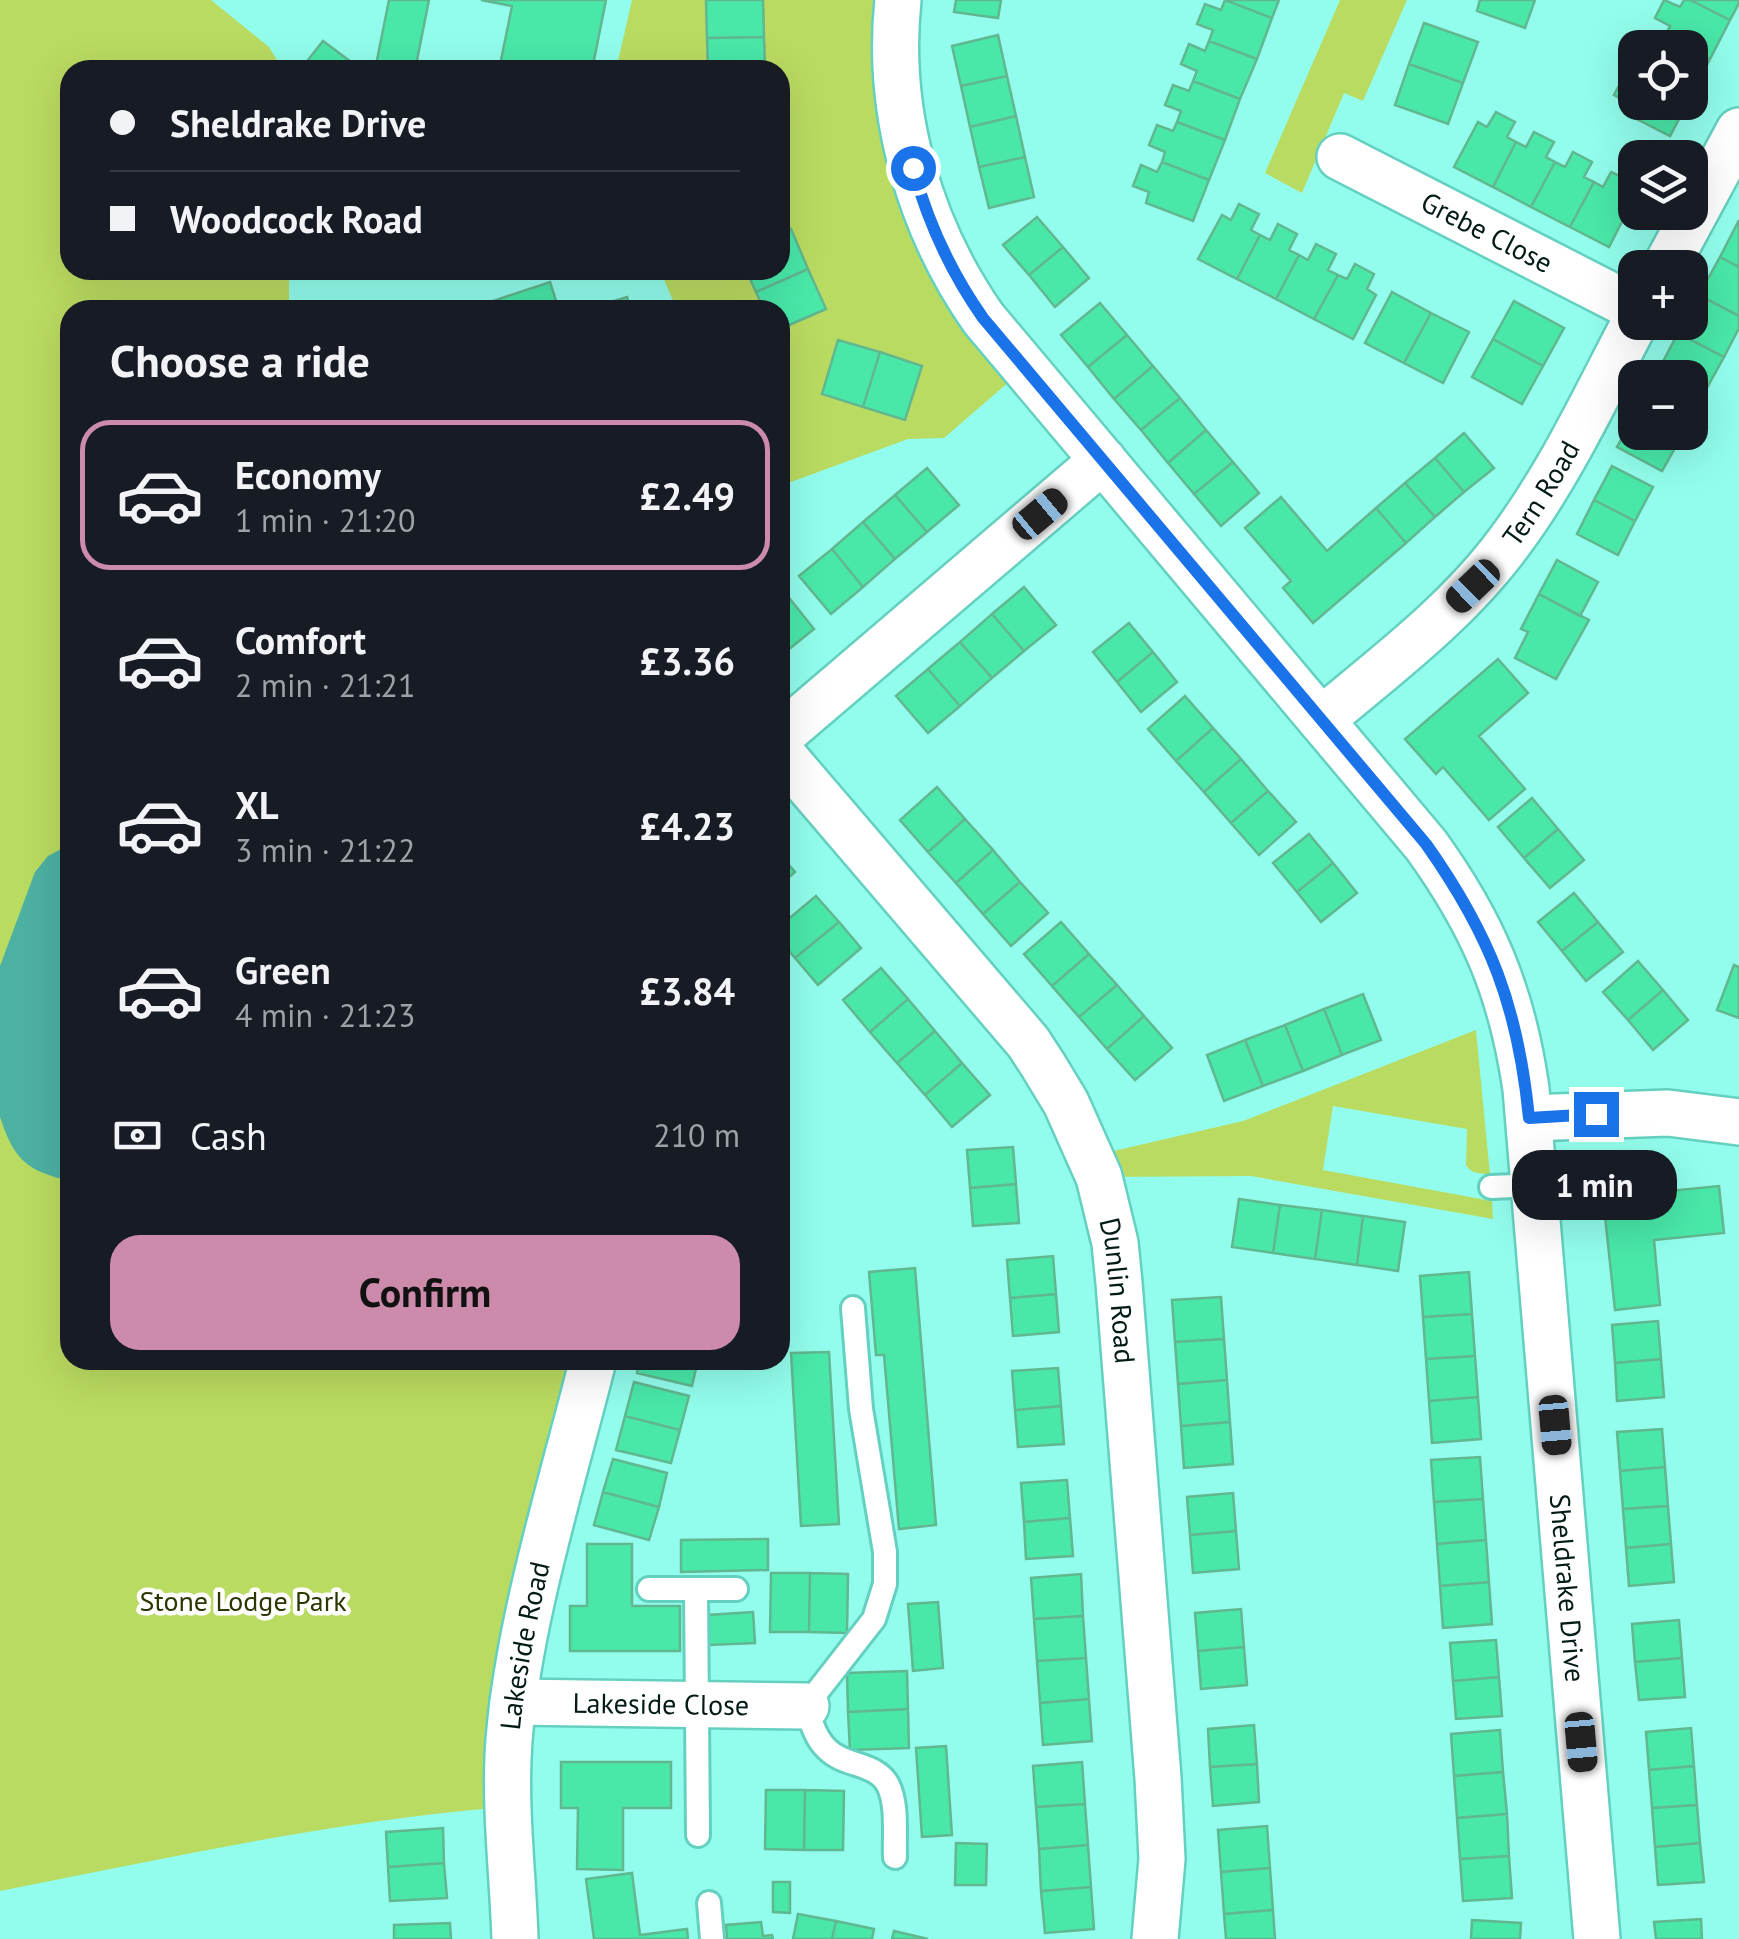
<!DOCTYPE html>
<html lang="en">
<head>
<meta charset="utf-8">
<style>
	body { margin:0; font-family:"PT Sans",sans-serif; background:#242831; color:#f1f3f6; height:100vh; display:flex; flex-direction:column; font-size:38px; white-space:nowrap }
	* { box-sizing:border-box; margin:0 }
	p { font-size:32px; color:#9ea1a6 }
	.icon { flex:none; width:55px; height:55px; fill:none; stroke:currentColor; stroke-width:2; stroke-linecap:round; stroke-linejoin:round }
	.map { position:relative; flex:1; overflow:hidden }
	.details { position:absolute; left:60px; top:300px; width:730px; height:1070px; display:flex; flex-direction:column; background:#171b24; border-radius:30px; box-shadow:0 10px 40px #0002 }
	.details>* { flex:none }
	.guide { position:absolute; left:60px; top:60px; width:730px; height:220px; border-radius:30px; box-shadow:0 10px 40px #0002; display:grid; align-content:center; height:220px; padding:0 50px; background:#171b24 }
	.buttons { position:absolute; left:1618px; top:30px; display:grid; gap:20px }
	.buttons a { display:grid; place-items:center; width:90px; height:90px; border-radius:20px; background:#171b24; box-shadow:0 10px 40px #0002; font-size:50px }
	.end { position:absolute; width:45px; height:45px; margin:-22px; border:12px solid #1a73e8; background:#fff; box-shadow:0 0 0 5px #fff }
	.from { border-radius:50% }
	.bubble { position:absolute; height:70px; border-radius:30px; background:#171b24; box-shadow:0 10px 40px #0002; font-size:32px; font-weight:700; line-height:70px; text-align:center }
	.car { position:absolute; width:30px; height:60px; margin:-30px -15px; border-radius:12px; box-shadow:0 0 8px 2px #0007; background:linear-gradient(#222 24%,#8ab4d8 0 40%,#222 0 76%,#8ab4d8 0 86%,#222 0) }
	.guide b { display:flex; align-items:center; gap:35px; height:95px; font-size:38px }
	.guide b+b { border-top:2px solid #363941 }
	.guide i { width:25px; height:25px; background:#f1f3f6 }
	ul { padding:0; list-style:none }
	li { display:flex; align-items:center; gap:30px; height:150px; margin:0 20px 15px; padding:0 30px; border:5px solid transparent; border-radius:30px }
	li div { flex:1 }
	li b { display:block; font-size:38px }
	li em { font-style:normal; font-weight:700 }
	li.on { border-color:#cd8bab }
	li>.icon { width:90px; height:90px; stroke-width:1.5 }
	h2 { padding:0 50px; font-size:45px; line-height:120px }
	.pay { display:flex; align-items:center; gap:25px; height:110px; padding:0 50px; font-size:38px }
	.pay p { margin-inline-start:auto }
	.action { display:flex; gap:20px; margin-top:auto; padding:20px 50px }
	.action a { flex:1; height:115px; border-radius:30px; background:#cd8bab; color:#111; font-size:40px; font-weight:700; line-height:115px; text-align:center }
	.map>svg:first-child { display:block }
	.green { fill:#badb61 }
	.water { fill:#4db1a2 }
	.building { fill:#49e8a9; stroke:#61b78f; stroke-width:2.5 }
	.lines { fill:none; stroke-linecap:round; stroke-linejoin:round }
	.service-casing { stroke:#64d1c0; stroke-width:28 }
	.minor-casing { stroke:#64d1c0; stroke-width:50 }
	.service { stroke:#fff; stroke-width:22 }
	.minor { stroke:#fff; stroke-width:45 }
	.route { stroke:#1a73e8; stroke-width:12 }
	.labels { text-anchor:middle; stroke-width:9; stroke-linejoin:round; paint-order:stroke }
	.street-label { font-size:28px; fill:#031b17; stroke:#fff }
	.park-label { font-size:28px; fill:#2b3701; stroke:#fff }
</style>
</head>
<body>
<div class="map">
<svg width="1739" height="1939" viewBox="0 0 1739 1939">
	<rect width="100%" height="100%" fill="#92fdec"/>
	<path class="green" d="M0,0H211L269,47L280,65L279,70H70V270H289V310H70V1360H576L495,1808C328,1822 164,1859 0,1891Z
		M632,0H898L904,131L1025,368L944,438L908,439L780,486V310H677L660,270H780V70H616Z
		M1340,0H1407L1363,101L1344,93L1302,193L1265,173Z
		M1476,1030L1490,1175L1473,1172L1466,1166L1467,1129L1333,1106L1323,1170L1492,1201L1493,1219L1251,1176L1099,1177L1092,1156L1243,1121Z"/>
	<path class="water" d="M63,848L70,850V1181C27,1171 14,1160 0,1117V966L35,872L48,856Z"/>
	<path class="building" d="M389,0H429L415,70H375Z
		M481,0H606L592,70H499L512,6Z
		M706,0H763L764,37L707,38Z
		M956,0H1001L998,18L954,12Z
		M1225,0L1272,18L1257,59L1209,41L1213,30L1197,24L1205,4L1221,10Z
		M1225,0H1279L1272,18Z
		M1480,0H1535L1525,28L1477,11Z
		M1664,0L1680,7L1684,0H1690L1730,20L1710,59L1665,36L1670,26L1655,18Z
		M1690,0H1739V3L1730,20Z
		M1424,23L1478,42L1463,83L1409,64Z
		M998,35L1007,76L961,86L952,46Z
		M1665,36L1688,48H1639L1645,38L1660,46Z
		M764,37L765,70H708L707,38Z
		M323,41L362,70H279L280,65L301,69Z
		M1209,41L1257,59L1240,99L1193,81L1197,71L1181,64L1189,44L1205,51Z
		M1690,49L1710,59L1690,98Z
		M1409,64L1463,83L1448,124L1395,105Z
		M1007,76L1016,116L970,127L961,86Z
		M1624,76L1635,82V102H1688L1670,136L1625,113L1630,104L1614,95Z
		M1193,81L1240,99L1225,140L1177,122L1181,111L1165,105L1173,85L1189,91Z
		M1496,112L1515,122L1507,137L1516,142L1493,187L1454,167L1478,122L1487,127Z
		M1016,116L1025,157L979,167L970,127Z
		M1177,122L1225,140L1209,180L1162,162L1165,152L1149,145L1157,125L1173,131Z
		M1534,132L1554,142L1546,157L1555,162L1531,207L1493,187L1516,142L1526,147Z
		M1573,152L1592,162L1584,177L1594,182L1570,227L1531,207L1555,162L1565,167Z
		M1025,157L1034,197L989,208L979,167Z
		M1162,162L1209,180L1193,221L1146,203L1149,192L1133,186L1141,165L1157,172Z
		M1611,172L1631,181L1623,197L1632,202L1609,247L1570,227L1594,182L1603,187Z
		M1239,204L1259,214L1251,230L1260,235L1237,279L1198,259L1222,215L1231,220Z
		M1037,217L1063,247L1029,275L1003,245Z
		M1739,220V267L1720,257Z
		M1278,224L1297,234L1289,250L1299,255L1276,299L1237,279L1260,235L1270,240Z
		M791,229L808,269L756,292L746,270H780V234Z
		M1316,244L1336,254L1328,270L1338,275L1314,319L1276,299L1299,255L1308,260Z
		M1063,247L1089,278L1055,307L1029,275Z
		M1720,257L1739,267V316L1699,295Z
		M1355,264L1374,274L1367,289L1376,295L1353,339L1314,319L1338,275L1347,279Z
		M808,269L826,309L780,329V310H764L756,292Z
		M550,282L559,310H492L490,302Z
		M1392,292L1431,313L1404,363L1365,343Z
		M1699,295L1739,316V328L1724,357L1678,333L1684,322H1690V311Z
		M627,297L631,310H585Z
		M1514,301L1564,328L1543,366L1493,339Z
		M1100,303L1127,335L1088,367L1061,335Z
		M1431,313L1469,332L1443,383L1404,363Z
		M1678,333L1724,357L1703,395L1690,388V378H1670L1658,371Z
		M1127,335L1153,366L1114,399L1088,367Z
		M1493,339L1543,366L1522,404L1472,377Z
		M838,340L880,352L863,407L822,394Z
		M880,352L922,366L905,420L863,407Z
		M1153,366L1180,398L1141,430L1114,399Z
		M1690,388L1703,395L1690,420Z
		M1180,398L1206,430L1168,463L1141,430Z
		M1635,414V432L1683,434L1662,471L1617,447Z
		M1206,430L1233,462L1194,494L1168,463Z
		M1464,433L1494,468L1464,492L1435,458Z
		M1435,458L1464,492L1435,517L1405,483Z
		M1233,462L1259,493L1221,526L1194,494Z
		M1612,466L1653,487L1635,521L1594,500Z
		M927,468L959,505L927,532L895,495Z
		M1405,483L1435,517L1406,543L1376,508Z
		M895,495L927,532L895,559L863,522Z
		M1281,497L1327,551L1376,508L1406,543L1313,623L1283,588L1291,581L1245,528Z
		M1594,500L1635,521L1618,555L1577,534Z
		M863,522L895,559L863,587L832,549Z
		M832,549L863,587L831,614L799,576Z
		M1557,560L1598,582L1580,616L1539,594Z
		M1024,587L1056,625L1024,651L992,614Z
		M782,589L814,629L788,650L780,640Z
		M1539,594L1589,620L1556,679L1515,658L1528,632L1521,629Z
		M992,614L1024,651L992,678L960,642Z
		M1129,623L1153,652L1117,682L1093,652Z
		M960,642L992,678L960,706L928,669Z
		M1153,652L1177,682L1141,712L1117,682Z
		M1498,659L1528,693L1479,736L1525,789L1489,820L1443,767L1436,774L1405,739Z
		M928,669L960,706L928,733L896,696Z
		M1185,696L1213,728L1176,761L1148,729Z
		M1213,728L1241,759L1204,792L1176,761Z
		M1241,759L1268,791L1231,823L1204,792Z
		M937,787L965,819L928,852L900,820Z
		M1268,791L1296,822L1259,855L1231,823Z
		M1532,798L1558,829L1524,858L1498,827Z
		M965,819L993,850L956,883L928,852Z
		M1558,829L1584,860L1550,888L1524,858Z
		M1309,834L1333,863L1297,892L1273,863Z
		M993,850L1020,882L983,914L956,883Z
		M780,855L795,872L780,885Z
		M1333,863L1357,893L1321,922L1297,892Z
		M1020,882L1048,913L1011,946L983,914Z
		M1574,893L1598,922L1562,951L1538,922Z
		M816,896L839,922L795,958L780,941V926Z
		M839,922L861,948L818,985L795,958Z
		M1061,922L1089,954L1052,986L1024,954Z
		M1598,922L1623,952L1586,981L1562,951Z
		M1089,954L1117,985L1079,1017L1052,986Z
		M1638,961L1663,990L1628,1020L1603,992Z
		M1734,965L1739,967V1018L1717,1010Z
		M881,968L908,999L870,1032L843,1000Z
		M1117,985L1144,1016L1107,1049L1079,1017Z
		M1663,990L1688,1020L1653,1050L1628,1020Z
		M1363,994L1381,1040L1342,1055L1324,1009Z
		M908,999L935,1031L897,1063L870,1032Z
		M1324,1009L1342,1055L1303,1071L1285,1025Z
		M1144,1016L1172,1048L1135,1080L1107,1049Z
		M1285,1025L1303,1071L1263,1086L1245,1040Z
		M935,1031L962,1063L925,1095L897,1063Z
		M1245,1040L1263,1086L1224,1101L1207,1055Z
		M962,1063L990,1095L952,1127L925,1095Z
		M1013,1147L1016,1184L970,1188L967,1150Z
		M1648,1183L1649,1193L1719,1186L1724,1233L1654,1240L1660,1305L1615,1310L1602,1188Z
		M1016,1184L1019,1223L973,1226L970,1188Z
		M1239,1199L1280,1205L1273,1253L1232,1247Z
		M1280,1205L1322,1210L1315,1259L1273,1253Z
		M1322,1210L1363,1216L1357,1265L1315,1259Z
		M1363,1216L1405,1222L1398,1271L1357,1265Z
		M1053,1256L1056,1294L1010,1298L1007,1260Z
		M915,1268L936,1525L899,1529L884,1355H876L869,1272Z
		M1469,1272L1472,1314L1423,1317L1420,1276Z
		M1056,1294L1059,1332L1013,1336L1010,1298Z
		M1221,1297L1224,1339L1175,1342L1172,1300Z
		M1472,1314L1475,1356L1426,1359L1423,1317Z
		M1658,1321L1661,1359L1615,1363L1612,1325Z
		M1224,1339L1227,1380L1178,1384L1175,1342Z
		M829,1352L839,1524L801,1526L791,1353Z
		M1475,1356L1478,1397L1429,1401L1426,1359Z
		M1661,1359L1664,1397L1617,1401L1615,1363Z
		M640,1360H698L692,1386L637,1373Z
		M1058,1368L1061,1406L1015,1410L1012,1371Z
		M1227,1380L1230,1422L1181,1426L1178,1384Z
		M634,1382L689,1396L680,1430L625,1416Z
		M1478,1397L1481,1439L1432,1443L1429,1401Z
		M1061,1406L1064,1444L1018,1447L1015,1410Z
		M625,1416L680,1430L671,1463L616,1450Z
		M1230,1422L1233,1464L1184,1468L1181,1426Z
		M1662,1429L1665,1467L1620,1471L1617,1432Z
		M1480,1457L1483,1499L1434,1502L1431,1460Z
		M613,1459L667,1473L659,1507L603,1492Z
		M1665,1467L1668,1506L1623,1509L1620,1471Z
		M1067,1480L1070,1518L1024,1522L1021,1483Z
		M603,1492L659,1507L649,1540L594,1525Z
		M1233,1493L1236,1531L1190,1535L1187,1497Z
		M1483,1499L1486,1540L1437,1544L1434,1502Z
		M1668,1506L1671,1544L1626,1548L1623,1509Z
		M1070,1518L1073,1556L1026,1559L1024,1522Z
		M1236,1531L1239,1569L1193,1573L1190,1535Z
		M768,1539V1570L681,1572V1540Z
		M1486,1540L1489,1582L1440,1586L1437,1544Z
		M587,1544H632V1606H680V1651H570V1606H587Z
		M1671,1544L1674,1582L1629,1586L1626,1548Z
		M771,1573H810L809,1632H770Z
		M810,1573L848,1574L847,1633L809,1632Z
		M1081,1574L1083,1616L1034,1619L1031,1578Z
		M1489,1582L1492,1624L1443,1628L1440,1586Z
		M938,1602L943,1668L913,1671L908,1604Z
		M1241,1609L1244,1647L1198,1651L1195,1613Z
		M753,1612L755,1643L709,1645L707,1615Z
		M1083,1616L1086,1658L1037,1661L1034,1619Z
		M1679,1620L1682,1658L1635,1662L1632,1624Z
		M1496,1640L1499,1677L1453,1681L1450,1643Z
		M1244,1647L1247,1685L1201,1689L1198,1651Z
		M1086,1658L1089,1699L1040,1703L1037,1661Z
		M1682,1658L1685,1697L1639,1700L1635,1662Z
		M907,1671L908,1709L848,1712L847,1673Z
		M1499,1677L1502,1716L1456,1719L1453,1681Z
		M1089,1699L1092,1741L1043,1745L1040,1703Z
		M908,1709L909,1748L850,1750L848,1712Z
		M1254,1725L1257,1764L1210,1767L1208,1729Z
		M1691,1728L1694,1766L1649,1770L1646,1732Z
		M1500,1730L1503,1772L1454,1776L1451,1734Z
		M946,1746L952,1835L922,1837L916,1748Z
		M561,1762H671V1808H623V1870L577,1869L578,1808H561Z
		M1082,1762L1085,1804L1036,1807L1033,1766Z
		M1257,1764L1259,1802L1213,1806L1210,1767Z
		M1694,1766L1697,1805L1652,1808L1649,1770Z
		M1503,1772L1507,1814L1457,1818L1454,1776Z
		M766,1790H805L804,1850L765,1849Z
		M805,1790L844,1791L843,1850H804Z
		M1085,1804L1088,1845L1039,1849L1036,1807Z
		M1697,1805L1700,1843L1655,1847L1652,1808Z
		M1507,1814L1509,1856L1460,1859L1457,1818Z
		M1267,1826L1270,1868L1221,1872L1218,1830Z
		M443,1828L444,1863L388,1867L386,1832Z
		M956,1843L987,1844L986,1885H955Z
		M1700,1843L1704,1882L1658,1885L1655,1847Z
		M1088,1845L1091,1887L1041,1891L1039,1849Z
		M1509,1856L1512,1898L1463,1901L1460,1859Z
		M444,1863L447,1898L390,1901L388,1867Z
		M1270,1868L1273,1910L1224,1914L1221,1872Z
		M632,1873L640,1935L687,1929L688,1939H594L586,1879Z
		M773,1882H790V1913L773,1912Z
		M1091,1887L1094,1929L1045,1933L1041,1891Z
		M1273,1910L1275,1939H1226L1224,1914Z
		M798,1914L836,1921L832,1939H793Z
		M1701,1919L1702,1939H1656L1654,1922Z
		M1472,1920L1521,1923L1520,1939H1471Z
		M836,1921L874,1929L872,1939H832Z
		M761,1922L763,1936L772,1935L773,1939H727L726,1925Z
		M450,1923L451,1939H394V1925Z
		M894,1931L928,1939H892Z"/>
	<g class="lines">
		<g class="service-casing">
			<path id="service" d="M1491,1187L1535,1185
				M853,1308L861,1409L885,1552V1584L874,1619L806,1706C811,1721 815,1738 827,1749C844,1767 876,1762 888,1785C898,1805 894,1835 895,1857
				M649,1589H736
				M696,1589L698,1835
				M709,1903L712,1939"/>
		</g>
		<g class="minor-casing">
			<g id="minor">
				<path id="s1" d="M898,0C886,112 919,226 983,318L1426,845C1483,924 1512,992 1526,1089L1597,1939"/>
				<path id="s2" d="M1340,157L1635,308"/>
				<path d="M1665,268L1739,131"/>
				<path id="s3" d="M1321,720C1387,665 1459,611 1510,541C1560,474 1596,396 1635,322"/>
				<path d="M780,736L1103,460"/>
				<path id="s4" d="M780,752L1028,1042L1043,1065L1066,1103L1099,1177L1115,1243L1119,1283L1158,1778L1162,1859L1155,1939"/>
				<path d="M1529,1118L1668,1113L1739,1122"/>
				<path id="s5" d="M513,1702L806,1706"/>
				<path id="s6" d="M515,1939C513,1874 504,1806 509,1740C519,1618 563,1480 593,1360"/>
			</g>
		</g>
		<use href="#service" class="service"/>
		<use href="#minor" class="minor"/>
	</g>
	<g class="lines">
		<path class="route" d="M913,168C928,223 950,271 983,318L1426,844C1491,936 1518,1007 1529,1118L1596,1114"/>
	</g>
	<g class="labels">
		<g class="street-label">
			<text dy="10" stroke="none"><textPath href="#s2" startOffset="165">Grebe Close</textPath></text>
			<text dy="10" stroke="none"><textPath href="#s3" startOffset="318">Tern Road</textPath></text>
			<text dy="10" stroke="none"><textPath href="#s4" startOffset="650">Dunlin Road</textPath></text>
			<text dy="10" stroke="none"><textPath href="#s1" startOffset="1792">Sheldrake Drive</textPath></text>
			<text dy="10" stroke="none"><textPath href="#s6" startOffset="295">Lakeside Road</textPath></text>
			<text dy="10" stroke="none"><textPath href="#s5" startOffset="148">Lakeside Close</textPath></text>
		</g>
		<g class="park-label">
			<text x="243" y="1611">Stone Lodge Park</text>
		</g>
	</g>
</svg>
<div class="buttons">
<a><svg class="icon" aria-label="locate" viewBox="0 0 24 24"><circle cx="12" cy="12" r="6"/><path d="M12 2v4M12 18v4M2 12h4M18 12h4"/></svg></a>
<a><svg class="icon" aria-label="layers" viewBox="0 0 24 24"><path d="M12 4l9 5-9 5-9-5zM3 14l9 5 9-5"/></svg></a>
<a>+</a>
<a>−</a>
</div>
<i class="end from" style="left:913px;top:168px"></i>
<i class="end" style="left:1596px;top:1114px"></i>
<div class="bubble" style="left:1512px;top:1150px;width:165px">1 min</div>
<i class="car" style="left:1040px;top:514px;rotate:50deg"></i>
<i class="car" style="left:1473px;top:586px;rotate:226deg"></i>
<i class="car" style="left:1555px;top:1425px;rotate:175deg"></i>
<i class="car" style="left:1581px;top:1742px;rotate:175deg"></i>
<div class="guide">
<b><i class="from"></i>Sheldrake Drive</b>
<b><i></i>Woodcock Road</b>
</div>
<section class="details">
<h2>Choose a ride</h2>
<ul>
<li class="on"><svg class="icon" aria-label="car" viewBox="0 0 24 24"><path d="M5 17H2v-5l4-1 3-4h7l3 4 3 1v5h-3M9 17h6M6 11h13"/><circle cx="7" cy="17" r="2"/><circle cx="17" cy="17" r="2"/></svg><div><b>Economy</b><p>1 min · 21:20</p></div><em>£2.49</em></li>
<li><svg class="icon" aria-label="car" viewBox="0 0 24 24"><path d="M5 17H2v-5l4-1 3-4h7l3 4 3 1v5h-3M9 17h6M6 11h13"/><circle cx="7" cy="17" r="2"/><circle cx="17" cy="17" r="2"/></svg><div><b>Comfort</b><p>2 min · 21:21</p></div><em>£3.36</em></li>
<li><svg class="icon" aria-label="car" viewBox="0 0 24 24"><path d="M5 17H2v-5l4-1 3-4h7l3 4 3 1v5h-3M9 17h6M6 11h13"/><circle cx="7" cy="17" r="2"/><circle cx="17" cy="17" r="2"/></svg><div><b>XL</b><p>3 min · 21:22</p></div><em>£4.23</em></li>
<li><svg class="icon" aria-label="car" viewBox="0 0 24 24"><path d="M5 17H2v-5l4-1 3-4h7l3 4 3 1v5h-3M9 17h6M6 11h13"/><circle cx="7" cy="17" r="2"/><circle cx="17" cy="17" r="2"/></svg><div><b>Green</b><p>4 min · 21:23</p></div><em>£3.84</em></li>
</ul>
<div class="pay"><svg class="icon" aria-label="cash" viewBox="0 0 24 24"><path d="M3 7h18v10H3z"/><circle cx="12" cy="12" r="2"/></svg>Cash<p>210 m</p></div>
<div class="action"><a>Confirm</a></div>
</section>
</div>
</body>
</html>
